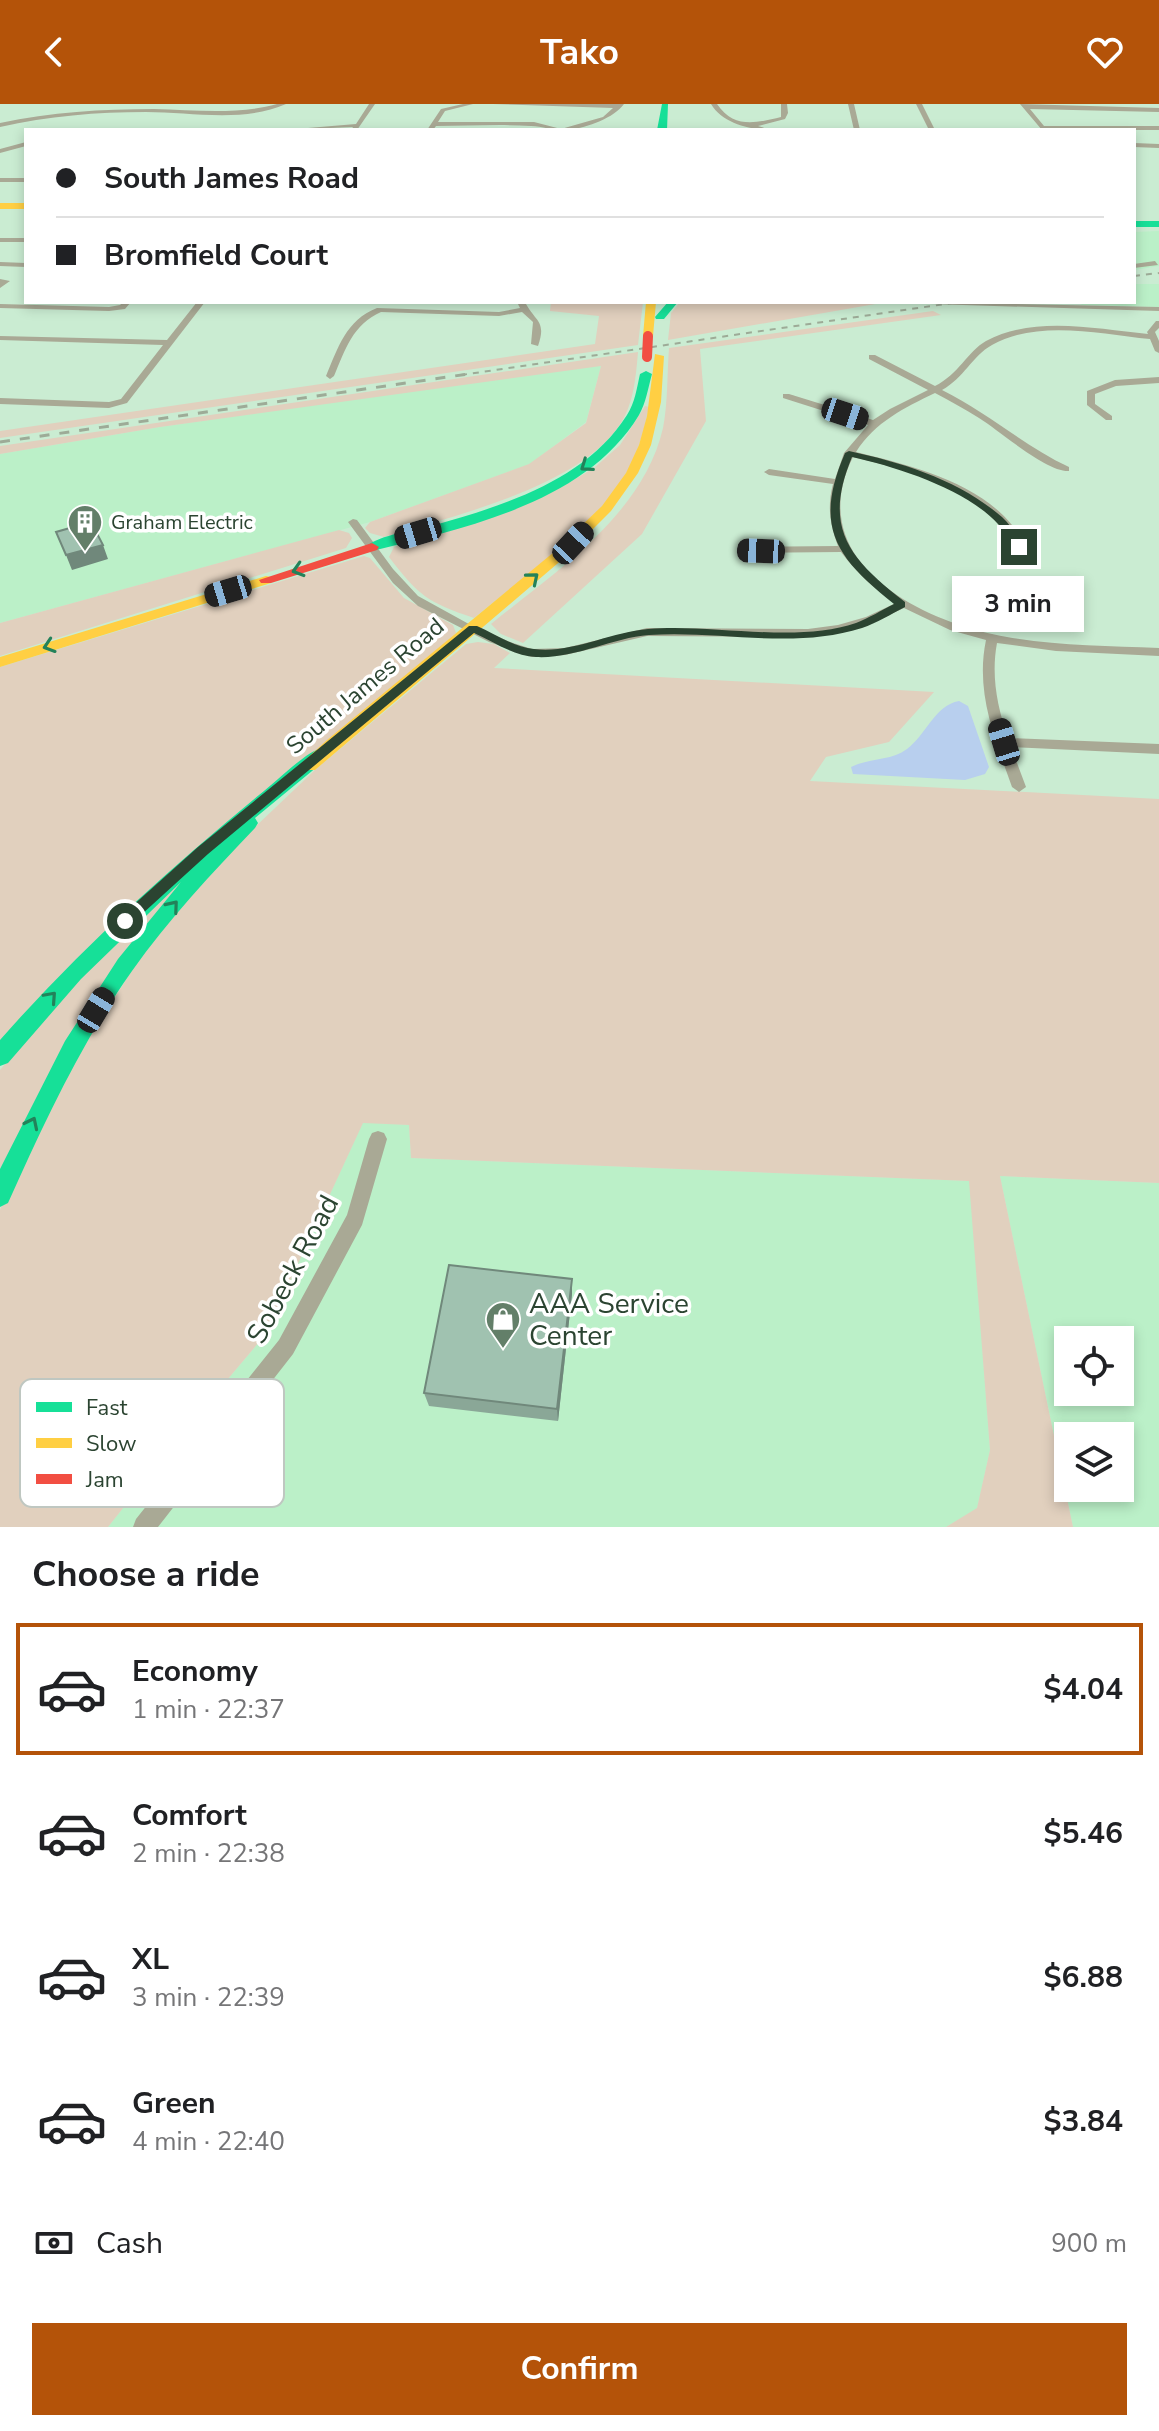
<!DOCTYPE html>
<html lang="en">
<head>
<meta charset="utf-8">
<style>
	body { margin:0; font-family:"Nunito Sans",sans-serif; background:#f2f2f2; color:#202124; height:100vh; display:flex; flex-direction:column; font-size:30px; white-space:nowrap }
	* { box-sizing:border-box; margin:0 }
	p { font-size:26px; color:#757577 }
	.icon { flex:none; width:44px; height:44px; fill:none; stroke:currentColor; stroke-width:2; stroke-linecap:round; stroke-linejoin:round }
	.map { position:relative; height:1423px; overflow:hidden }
	.details { display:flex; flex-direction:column; background:#fff; flex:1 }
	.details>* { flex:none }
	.guide { position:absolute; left:24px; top:24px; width:1112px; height:176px; border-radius:0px; box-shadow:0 4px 12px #0003; display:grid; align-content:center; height:176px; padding:0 32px; background:#fff }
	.fabs { position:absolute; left:1054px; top:1222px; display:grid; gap:16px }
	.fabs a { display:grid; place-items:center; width:80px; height:80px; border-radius:0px; background:#fff; box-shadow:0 4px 12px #0003; font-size:40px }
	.end { position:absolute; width:36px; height:36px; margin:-18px; border:10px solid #2b4431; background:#fff; box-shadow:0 0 0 4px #fff }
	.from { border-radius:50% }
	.bubble { position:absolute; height:56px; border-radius:0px; background:#fff; box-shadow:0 4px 12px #0003; font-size:26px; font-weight:700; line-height:56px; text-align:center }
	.car { position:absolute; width:24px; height:48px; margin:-24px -12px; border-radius:10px; box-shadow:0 0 6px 2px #0007; background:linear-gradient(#222 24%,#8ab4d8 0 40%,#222 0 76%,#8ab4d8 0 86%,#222 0) }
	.guide b { display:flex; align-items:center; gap:28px; height:76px; font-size:30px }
	.guide b+b { border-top:2px solid #e0e0e0 }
	.guide i { width:20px; height:20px; background:#202124 }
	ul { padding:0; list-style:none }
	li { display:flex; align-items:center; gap:24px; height:132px; margin:0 16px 12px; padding:0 16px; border:4px solid transparent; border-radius:0px }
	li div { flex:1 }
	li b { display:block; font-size:30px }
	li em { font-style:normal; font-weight:700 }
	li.on { border-color:#b45309 }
	li>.icon { width:72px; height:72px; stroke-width:1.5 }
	h2 { padding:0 32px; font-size:36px; line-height:96px }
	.pay { display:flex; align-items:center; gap:20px; height:88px; padding:0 32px; font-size:30px }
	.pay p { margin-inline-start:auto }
	.action { display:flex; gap:16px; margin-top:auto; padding:16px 32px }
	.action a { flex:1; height:92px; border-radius:0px; background:#b45309; color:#fff; font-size:32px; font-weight:700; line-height:92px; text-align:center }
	header { display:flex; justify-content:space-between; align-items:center; height:104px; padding:0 32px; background:#b45309; color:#fff; font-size:36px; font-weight:700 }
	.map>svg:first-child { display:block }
	.built { fill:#bbf0c8; fill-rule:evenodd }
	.green { fill:#e1d0be }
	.water { fill:#b8cfee }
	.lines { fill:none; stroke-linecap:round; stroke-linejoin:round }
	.street { fill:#a9a995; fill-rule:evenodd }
	.fast { fill:#16e098; fill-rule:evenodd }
	.slow { fill:#ffcf43; fill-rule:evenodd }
	.jam { fill:#f24e42; fill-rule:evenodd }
	.rail-far1 { stroke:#9dab97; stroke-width:2; stroke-dasharray:6 6; stroke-linecap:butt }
	.rail { stroke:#9dab97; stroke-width:3; stroke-dasharray:10 10; stroke-linecap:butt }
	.jam-bridge { stroke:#f24e42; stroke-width:10 }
	.wall { fill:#8aa797 }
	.shaded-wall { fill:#70887b }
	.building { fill:#a0c2b0; stroke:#70887b; stroke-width:2 }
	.oneway { stroke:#23825a }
	.route { fill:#2b4431 }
	.labels { text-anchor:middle; stroke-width:7; stroke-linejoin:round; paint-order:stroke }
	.far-poi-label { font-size:20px; fill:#2b4431; stroke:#fff; text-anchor:start }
	.street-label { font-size:24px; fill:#2b4431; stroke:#fff }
	.near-street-label { font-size:28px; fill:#2b4431; stroke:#fff }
	.near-poi-label { font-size:28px; fill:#2b4431; stroke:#fff; text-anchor:start }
	.key { fill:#fff; stroke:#bfc7c1; stroke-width:2 }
	.key-label { font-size:22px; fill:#2b4431 }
</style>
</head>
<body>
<header><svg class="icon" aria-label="back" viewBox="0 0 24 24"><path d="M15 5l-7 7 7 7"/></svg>Tako<svg class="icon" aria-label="heart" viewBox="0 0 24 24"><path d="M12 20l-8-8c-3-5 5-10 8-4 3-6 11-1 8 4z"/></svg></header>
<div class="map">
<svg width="1159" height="1423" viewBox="0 0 1159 1423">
	<rect width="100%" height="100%" fill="#caecd2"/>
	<path class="built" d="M1159,127V162L1134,166V128Z
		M1134,180H1159V203L1082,201L1077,198H1134Z
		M597,260L601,262L586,318L530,360L370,418L0,519V350L160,323Z
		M363,1018L409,1021L411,1054L970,1077L990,1346L977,1405L946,1423H108L195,1314L265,1231Z
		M1000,1072L1159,1079V1423H1073ZM1068,1236H1120V1288H1068ZM1068,1332H1120V1384H1068Z"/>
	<path class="green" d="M551,198H643L638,241L0,334V327L595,240L599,212L550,207Z
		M680,198H887L668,236L671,209Z
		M933,207L941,211L700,245L706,317L642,430L523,539L501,530L491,520C556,467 643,411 663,324C668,299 667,270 669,244Z
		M638,248C636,272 634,298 621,319C580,383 453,412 384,433L370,429L365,424L370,418L529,360L586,319L601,262L160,323L0,350V342Z
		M645,302L649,303C645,321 641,339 633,356C606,416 524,473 474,514C427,498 419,492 389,453L394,443L447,427L565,381L594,364L620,341Z
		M339,426L349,429L352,434L346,444L0,552V519Z
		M364,452L370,454L404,494L453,521L456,529L0,937V563Z
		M478,538L494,540L510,549L494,564L934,588L889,638L826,653L810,677L1159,695V1079L1000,1072L1073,1423H946L977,1404L990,1346L969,1077L411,1054L409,1021L363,1019L265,1231L195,1314L108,1423H0V1106L25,1048L65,971L138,857L210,766L316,665L466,540Z
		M190,764L0,1065V966L83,867Z"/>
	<path class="water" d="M959,597L968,602L989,663L985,670L965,676L853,670L851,663C869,654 891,657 907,645C926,631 935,601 959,597Z"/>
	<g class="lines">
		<path class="street" d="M277,0H286C244,19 190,8 146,8C97,8 48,12 0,23V19C51,8 102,5 154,5C195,6 237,11 277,0Z
			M369,0H375L357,26H351L353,23L284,26L356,20Z
			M463,0H473L445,7L438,18H534L561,25L603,13L613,4L493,0H624C614,14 588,23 569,26C556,28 544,22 531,22C500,20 467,22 436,22L433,26H427L441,5Z
			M711,0H717C734,25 756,19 781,13V0H787L788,9L785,15L758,22L771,26C750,26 722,19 711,0Z
			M848,0H854L860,26H854Z
			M916,0H922L935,26H929Z
			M1020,0L1159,4V8L1030,5L1044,22H1159V26H1042Z
			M26,38V42L0,49V45Z
			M1134,39L1159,40V44L1134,43Z
			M0,74H26V78H0Z
			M0,134H26V138H0Z
			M1155,157L1158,161L1134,164V160Z
			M0,158L26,159V163L0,162Z
			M0,175L10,177L0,184Z
			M123,198H131L125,205L109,207L0,204V200L109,203L120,201Z
			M197,198H205L127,299L109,304L0,300V294L109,298L121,295L163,241L0,236V232L167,236Z
			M517,198H525C535,218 547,216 538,242L531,240L533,218L522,208L499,212L381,208C353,220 345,246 334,272L330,275L326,272C338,244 346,216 377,204L499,208L520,204Z
			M927,198L1159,203V207L931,200Z
			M1156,217H1159V224L1155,228L1159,237V249L1155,247L1150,235C1100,230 1038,215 992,241C972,252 964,274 942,286C987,308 1024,342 1069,363V367C1046,368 1000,327 979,314C965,305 950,297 935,289C904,304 875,318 856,348C909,361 976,377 1012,421C1017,427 1021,436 1024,443L1020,458H1012L1011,456L1014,443C985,386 911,367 853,353C801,458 921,518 1007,533C1057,542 1108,542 1159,544V552L1056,547L997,539C991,571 997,602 1008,634L1159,640V650L1011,643L1026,683L1019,688L1012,683C995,635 975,588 986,536L950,526L904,504L874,518L839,528L808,533L647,532L565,551L532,553L489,538L418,502L393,479L348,418L353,415L357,416L393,465L418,492L467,519L510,538L532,545L565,544L647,524L808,525L838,521L866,513L896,499C874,485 857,469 841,448L742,449L737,446L742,443L838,442C830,420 827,403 833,380L769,371L764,368L769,365L835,375L844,349L868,321L783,294V290H789L873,316L890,305L928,286L869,255V251H875L935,282C959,270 967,248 986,237C1035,211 1096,225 1148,230L1147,228Z
			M1159,273V279L1116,282L1095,290V300L1112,312V316H1106L1087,301V287L1115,276Z
			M378,1027L384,1029L387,1035L362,1121L293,1250L158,1423H133L136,1415L279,1236L347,1111L369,1035L372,1029Z"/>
		<path class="fast" d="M662,0H668L667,26H657Z
			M1134,117H1159V123H1134Z
			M668,198H678L664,215H656L655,213Z
			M646,267L652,270C648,284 646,299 639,311C586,399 464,424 372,447L365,443C381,430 414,427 435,421C505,401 586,376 627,311C635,299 637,283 640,270Z
			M323,643L332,649L329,653L255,714L258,719L255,724C212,769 168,816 132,867C81,939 44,1019 8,1099L0,1103V1065L65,937L118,855L181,778L81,875L8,959L0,962V936C79,846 167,767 259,691C276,678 304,649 323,643Z"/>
		<path class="slow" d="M0,99H26V105H0Z
			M646,198H656L653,232L648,235L643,232Z
			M655,250L664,252L661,298L651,341L638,369L611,407L564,454L315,666H303L300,662L303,658L327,636L554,448L602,402L626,369L639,341L647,312Z
			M266,472L271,473V479L0,563V553Z"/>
		<path class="jam" d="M372,439L379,443L377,446L271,479H261L259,476Z"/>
		<path class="rail-far1" d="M1134,172L1159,169
			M461,271L959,198"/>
		<path class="rail" d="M0,338L475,269"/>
		<path class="jam-bridge" d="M647,253L648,232"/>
	</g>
	<path class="wall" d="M572,1175V1190L558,1317L429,1302L424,1289Z"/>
	<path class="shaded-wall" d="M103,441L108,455L72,466L66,451Z
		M572,1175V1190L558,1317L557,1305Z"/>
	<path class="building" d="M91,418L103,441L66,451L56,428Z
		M449,1161L572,1175L557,1305L424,1289Z"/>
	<defs><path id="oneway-chevron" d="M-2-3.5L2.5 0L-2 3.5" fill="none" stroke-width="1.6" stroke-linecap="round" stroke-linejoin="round" transform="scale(2)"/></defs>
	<g class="oneway">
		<use href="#oneway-chevron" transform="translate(586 362) rotate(145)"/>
		<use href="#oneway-chevron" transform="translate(298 466) rotate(163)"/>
		<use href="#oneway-chevron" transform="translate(533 474) rotate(-40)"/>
		<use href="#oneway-chevron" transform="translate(49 542) rotate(162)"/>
		<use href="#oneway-chevron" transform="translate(173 802) rotate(-50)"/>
		<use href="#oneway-chevron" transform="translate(51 893) rotate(-48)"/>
		<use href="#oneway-chevron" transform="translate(32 1019) rotate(-64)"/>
	</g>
	<path class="route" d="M849,347C904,359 959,376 1002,413C1011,421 1018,434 1024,443L1016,446C1010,437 1005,427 998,420C966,385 897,363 852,353C822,425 850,455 905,498V503C891,510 877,519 862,524C793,546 719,526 649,531C611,534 575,555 536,553C514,552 494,538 474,529L208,750L130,821H120V813L198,743L469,522H477C495,530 514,543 534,545C571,550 610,528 648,525C710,519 796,540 856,519C869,514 882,506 894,500C836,454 813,423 845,349Z"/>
	<defs>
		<g id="building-pin" transform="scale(1.8)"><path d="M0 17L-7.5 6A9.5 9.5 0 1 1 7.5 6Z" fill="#637f69" stroke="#fff"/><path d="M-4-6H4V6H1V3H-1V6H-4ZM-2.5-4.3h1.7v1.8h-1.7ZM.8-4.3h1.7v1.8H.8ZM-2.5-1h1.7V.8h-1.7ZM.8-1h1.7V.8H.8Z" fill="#fff"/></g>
		<g id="shop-pin" transform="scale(1.8)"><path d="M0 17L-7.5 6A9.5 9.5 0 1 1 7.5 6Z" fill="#637f69" stroke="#fff"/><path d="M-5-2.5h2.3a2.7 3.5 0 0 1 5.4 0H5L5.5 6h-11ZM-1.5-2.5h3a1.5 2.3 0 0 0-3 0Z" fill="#fff"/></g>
	</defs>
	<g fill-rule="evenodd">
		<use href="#building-pin" x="85" y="418"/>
		<use href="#shop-pin" x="503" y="1215"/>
	</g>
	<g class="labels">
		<g class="far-poi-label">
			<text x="111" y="425">Graham Electric</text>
		</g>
		<g class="street-label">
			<text transform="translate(365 582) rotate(-40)" y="8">South James Road</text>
		</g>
		<g class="near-street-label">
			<text transform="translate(292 1165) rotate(-62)" y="10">Sobeck Road</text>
		</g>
		<g class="near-poi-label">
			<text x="529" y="1209">AAA Service<tspan x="529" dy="32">Center</tspan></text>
		</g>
	</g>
	<rect x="20" y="1275" width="264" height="128" rx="12" class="key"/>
	<rect x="36" y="1298" width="36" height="10" fill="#16e098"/>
	<rect x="36" y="1334" width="36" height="10" fill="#ffcf43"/>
	<rect x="36" y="1370" width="36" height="10" fill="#f24e42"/>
	<g class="key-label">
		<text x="86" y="1311">Fast</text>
		<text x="86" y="1347">Slow</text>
		<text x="86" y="1383">Jam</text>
	</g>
</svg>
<div class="fabs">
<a><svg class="icon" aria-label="locate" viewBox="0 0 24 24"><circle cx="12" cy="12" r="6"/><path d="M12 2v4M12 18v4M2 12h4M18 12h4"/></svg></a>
<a><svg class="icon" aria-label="layers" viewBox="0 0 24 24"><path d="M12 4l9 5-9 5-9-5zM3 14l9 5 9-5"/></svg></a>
</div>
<i class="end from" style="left:125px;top:817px"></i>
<i class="end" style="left:1019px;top:443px"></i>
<div class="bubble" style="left:952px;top:472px;width:132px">3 min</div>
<i class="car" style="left:845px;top:310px;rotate:108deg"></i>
<i class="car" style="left:418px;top:429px;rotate:253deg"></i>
<i class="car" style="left:573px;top:439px;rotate:43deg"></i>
<i class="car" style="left:761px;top:447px;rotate:272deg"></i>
<i class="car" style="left:228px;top:487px;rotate:253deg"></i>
<i class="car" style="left:1004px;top:638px;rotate:343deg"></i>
<i class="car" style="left:96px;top:906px;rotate:31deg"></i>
<div class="guide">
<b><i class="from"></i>South James Road</b>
<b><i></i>Bromfield Court</b>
</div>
</div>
<section class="details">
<h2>Choose a ride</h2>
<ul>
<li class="on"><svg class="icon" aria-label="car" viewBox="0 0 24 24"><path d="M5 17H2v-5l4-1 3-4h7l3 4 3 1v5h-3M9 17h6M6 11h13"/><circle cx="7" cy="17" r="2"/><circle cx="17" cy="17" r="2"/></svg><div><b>Economy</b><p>1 min · 22:37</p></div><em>$4.04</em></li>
<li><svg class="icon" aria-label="car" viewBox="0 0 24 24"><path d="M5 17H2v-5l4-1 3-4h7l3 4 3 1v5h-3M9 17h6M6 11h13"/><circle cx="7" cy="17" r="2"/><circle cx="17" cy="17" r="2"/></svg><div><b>Comfort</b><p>2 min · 22:38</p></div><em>$5.46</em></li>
<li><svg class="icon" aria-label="car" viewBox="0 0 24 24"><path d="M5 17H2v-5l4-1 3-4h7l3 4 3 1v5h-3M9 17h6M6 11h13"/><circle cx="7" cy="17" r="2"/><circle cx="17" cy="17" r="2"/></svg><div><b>XL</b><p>3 min · 22:39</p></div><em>$6.88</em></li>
<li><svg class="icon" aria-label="car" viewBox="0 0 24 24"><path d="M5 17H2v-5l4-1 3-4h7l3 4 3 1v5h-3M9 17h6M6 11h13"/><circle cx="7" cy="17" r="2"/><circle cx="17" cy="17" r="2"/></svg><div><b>Green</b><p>4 min · 22:40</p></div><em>$3.84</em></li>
</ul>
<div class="pay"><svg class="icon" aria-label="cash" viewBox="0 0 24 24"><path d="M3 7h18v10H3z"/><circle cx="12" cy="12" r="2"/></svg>Cash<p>900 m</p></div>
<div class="action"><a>Confirm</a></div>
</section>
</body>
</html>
